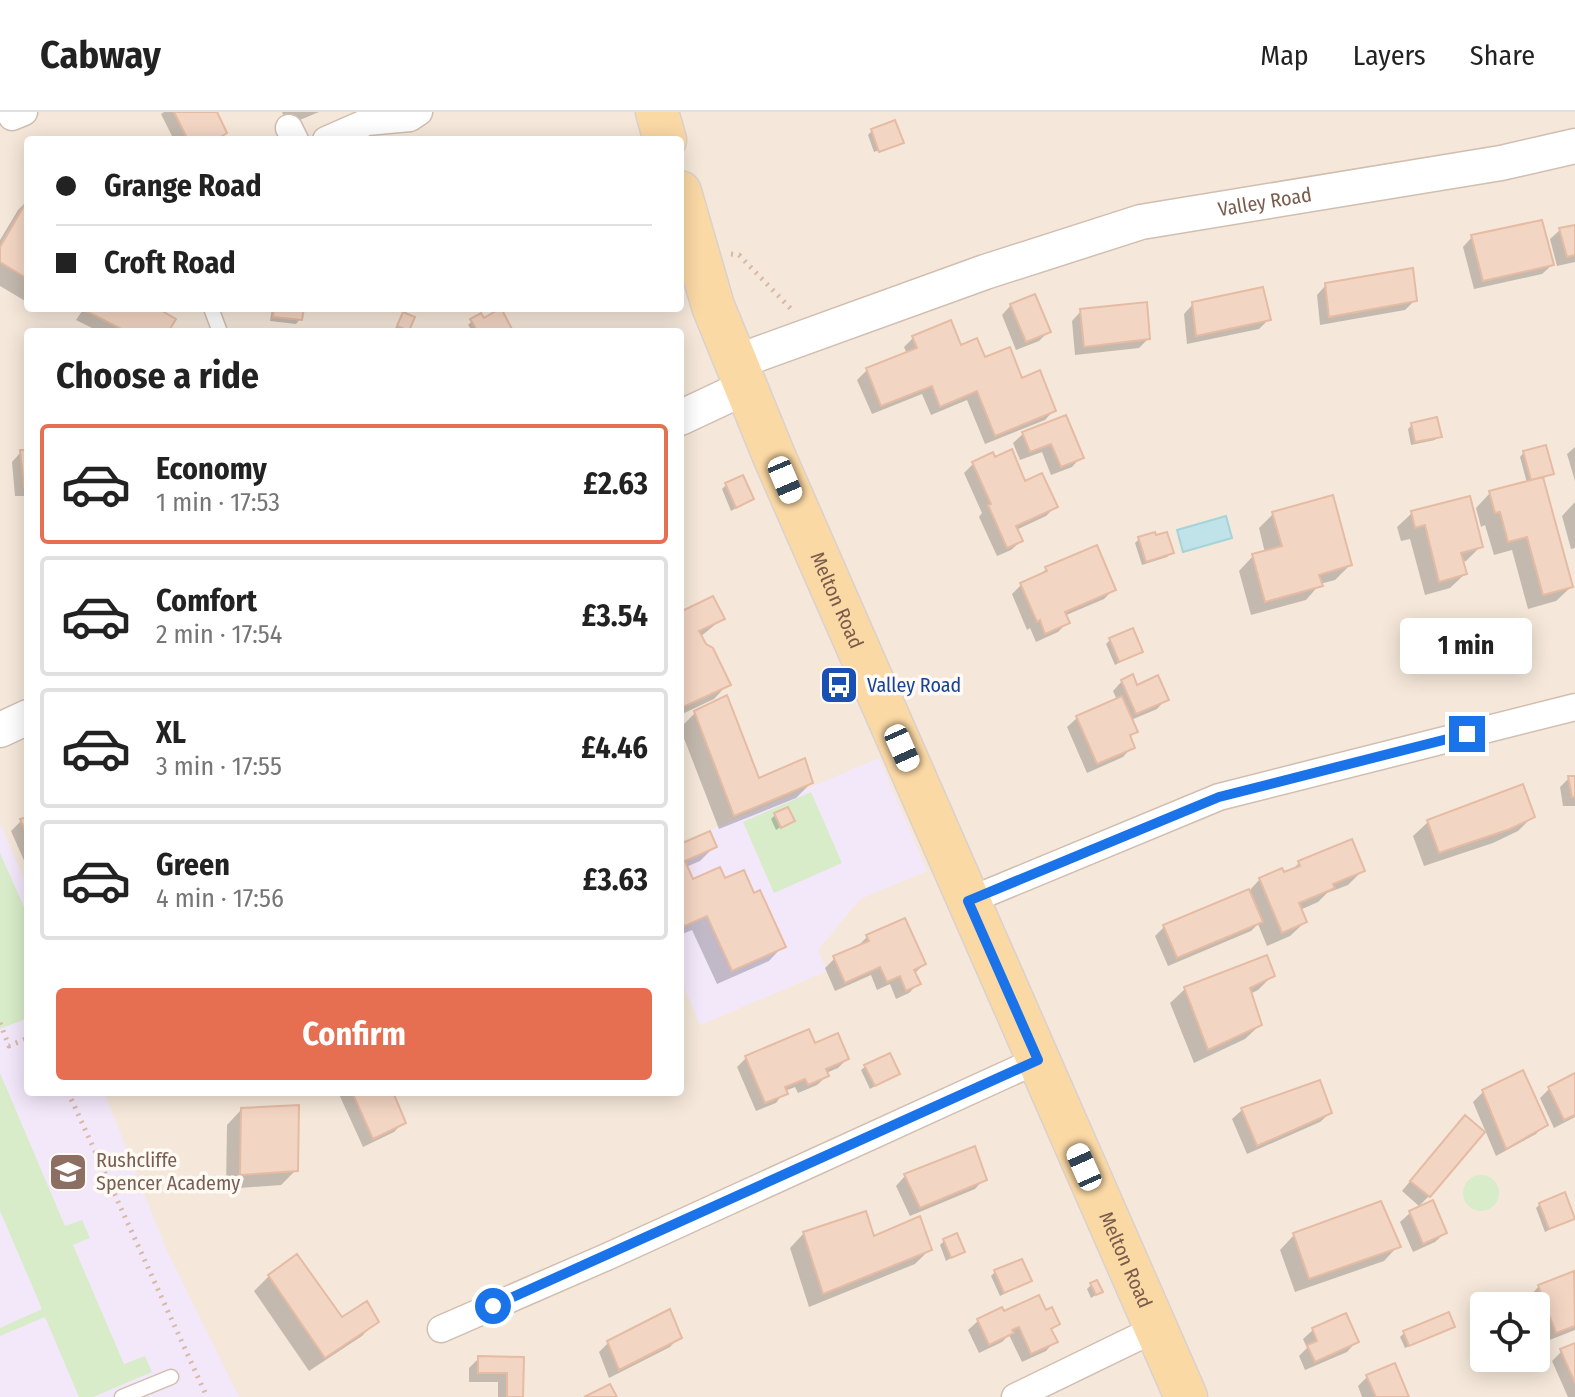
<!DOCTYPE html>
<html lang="en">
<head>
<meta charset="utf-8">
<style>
	body { margin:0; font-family:"Fira Sans Condensed",sans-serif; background:#f6f6f6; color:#222; height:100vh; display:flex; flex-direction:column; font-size:30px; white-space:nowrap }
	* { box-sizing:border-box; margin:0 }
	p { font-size:26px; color:#767676 }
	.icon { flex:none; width:44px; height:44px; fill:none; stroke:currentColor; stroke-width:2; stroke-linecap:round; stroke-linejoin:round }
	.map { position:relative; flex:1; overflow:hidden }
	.sheet { position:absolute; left:24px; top:216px; width:660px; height:768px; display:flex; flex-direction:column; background:#fff; border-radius:8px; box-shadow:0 4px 20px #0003 }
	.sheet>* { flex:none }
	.banner { position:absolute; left:24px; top:24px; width:660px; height:176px; border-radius:8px; box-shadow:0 4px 20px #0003; display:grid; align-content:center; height:176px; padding:0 32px; background:#fff }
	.controls { position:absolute; left:1470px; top:1180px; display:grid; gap:16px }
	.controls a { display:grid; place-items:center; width:80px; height:80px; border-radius:8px; background:#fff; box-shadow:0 4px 20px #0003; font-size:40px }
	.end { position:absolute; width:36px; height:36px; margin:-18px; border:10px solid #1a73e8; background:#fff; box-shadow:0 0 0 4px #fff }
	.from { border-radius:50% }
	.bubble { position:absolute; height:56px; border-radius:8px; background:#fff; box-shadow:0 4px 20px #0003; font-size:26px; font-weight:700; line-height:56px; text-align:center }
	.car { position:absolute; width:24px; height:48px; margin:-24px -12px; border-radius:10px; box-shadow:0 0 6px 2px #0007; background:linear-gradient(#fff 24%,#345 0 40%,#fff 0 76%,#345 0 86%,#fff 0) }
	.banner b { display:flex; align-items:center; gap:28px; height:76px; font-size:30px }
	.banner b+b { border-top:2px solid #e0e0e0 }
	.banner i { width:20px; height:20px; background:#222 }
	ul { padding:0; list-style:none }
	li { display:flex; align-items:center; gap:24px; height:120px; margin:0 16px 12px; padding:0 16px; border:4px solid #e0e0e0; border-radius:8px }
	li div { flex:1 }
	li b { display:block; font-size:30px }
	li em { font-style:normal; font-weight:700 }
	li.selected { border-color:#e76f51 }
	li>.icon { width:72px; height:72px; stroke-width:1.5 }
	h2 { padding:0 32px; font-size:36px; line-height:96px }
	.primary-button { display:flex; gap:16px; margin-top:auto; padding:16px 32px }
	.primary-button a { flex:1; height:92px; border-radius:8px; background:#e76f51; color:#fff; font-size:32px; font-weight:700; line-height:92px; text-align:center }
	header { display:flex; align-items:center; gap:48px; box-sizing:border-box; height:112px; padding:0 40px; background:#fff; border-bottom:2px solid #e0e0e0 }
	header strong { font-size:38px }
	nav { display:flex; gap:44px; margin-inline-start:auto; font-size:28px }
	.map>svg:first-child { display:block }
	.residential { fill:#f5e8da; fill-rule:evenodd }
	.education { fill:#f3e8fa }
	.green { fill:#d8ecc9 }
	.water { fill:#bfe3e8; stroke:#a5d3da; stroke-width:2 }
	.shadow { fill:#0003 }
	.building { fill:#f3d5c3; stroke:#e6bba3; stroke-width:2 }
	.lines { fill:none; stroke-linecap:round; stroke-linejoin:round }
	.service-casing { stroke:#d1beb0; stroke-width:17 }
	.minor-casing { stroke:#d1beb0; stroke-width:29 }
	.tertiary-casing { stroke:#d1beb0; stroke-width:37 }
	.primary-casing { stroke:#dad1cd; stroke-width:45 }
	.path { stroke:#d9b8a5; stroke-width:5; stroke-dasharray:2 6; stroke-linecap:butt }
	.service { stroke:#fff; stroke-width:14 }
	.minor { stroke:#fff; stroke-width:26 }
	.tertiary { stroke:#fff; stroke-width:34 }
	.primary { stroke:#fbd9a5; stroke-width:42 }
	.route { stroke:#1a73e8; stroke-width:10 }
	.labels { text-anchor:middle; stroke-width:7; stroke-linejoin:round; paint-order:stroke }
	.street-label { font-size:20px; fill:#7a5c4d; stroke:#fffaf3 }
	.transit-label { font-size:20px; fill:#164399; stroke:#fffaf3; text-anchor:start }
	.education-label { font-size:20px; fill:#785e54; stroke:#fffaf3; text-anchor:start }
</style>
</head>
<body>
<header>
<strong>Cabway</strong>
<nav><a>Map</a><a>Layers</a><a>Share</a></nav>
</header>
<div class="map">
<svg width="1575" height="1285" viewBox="0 0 1575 1285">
	<rect width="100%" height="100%" fill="#fdf6ec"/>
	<path class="residential" d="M0,0H1575V1285H0ZM28,28H680V196H28ZM28,220H680V980H28ZM1484,1194H1536V1246H1484Z"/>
	<path class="education" d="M879,646L927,759L860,787L818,838L827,859L700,913L680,865V731Z
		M0,711L28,777V980H104L167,1139L239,1285H0Z"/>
	<path class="green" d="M811,680L842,751L774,781L743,710Z
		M0,741L28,804V906L0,917Z
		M0,961L65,1114L82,1108L90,1126L73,1133L124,1252L145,1244L152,1260L93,1285H79L45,1205L0,1224V1216L42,1197L0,1099Z
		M1463 1081a18 18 0 1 1 36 0a18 18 0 1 1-36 0Z"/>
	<path class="water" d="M1226,404L1232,426L1183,440L1177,418Z"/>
	<path class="shadow" d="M164,0H215L225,20L217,28H174L161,2Z
		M282,0H319L288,13Z
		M872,19L899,31L874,40L868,23Z
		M28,88V189L27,190L0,174V128L18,98Z
		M1575,115V150L1557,154L1550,127L1560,118Z
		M1472,125L1552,153L1542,162L1474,177L1463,135Z
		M1326,173L1415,188L1405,198L1320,213L1317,183Z
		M1193,192L1269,207L1259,217L1187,232L1184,202Z
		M1011,193L1048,220L1039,229L1016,238L1002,203Z
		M84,196H154L166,220H100L76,208Z
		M272,196H302L300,207L296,212L270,209Z
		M1081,199L1148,227L1139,236L1075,243L1072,209Z
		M404,202L407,218L405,220L394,218Z
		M472,209H483L510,219L473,220L468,213Z
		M914,225L960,235L1021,268L1054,298L1045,308L985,332L967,288L931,303L922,282L872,302L857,268L867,258L907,242L904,235Z
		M1065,305L1081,345L1072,355L1051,363L1042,340L1020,348L1013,331L1023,322Z
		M1412,313L1439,324L1435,328L1411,333L1408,317Z
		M1575,335V369L1567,342Z
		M21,340H28V384H15L12,350Z
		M1524,340L1552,361L1542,367L1571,475L1556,489L1528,497L1512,438L1494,443L1485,413L1481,415L1476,396L1490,381L1527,371L1520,345Z
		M974,351L1024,371L1055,395L1046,404L1016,418L1021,429L1011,438L997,444L979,405L982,401L964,361Z
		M726,373L752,387L731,399L722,377Z
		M1575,390V436L1571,437L1562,404Z
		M1412,401L1481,434L1466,449L1462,450L1465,462L1450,476L1425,483L1410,427L1401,429L1397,415Z
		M1273,402L1350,453L1335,468L1320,472L1306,488L1251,503L1239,459L1253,444L1265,441L1259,416Z
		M1139,427L1171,441L1167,445L1142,453L1135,431Z
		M1046,457L1114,477L1104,487L1064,504L1067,511L1058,520L1036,530L1030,516L1027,518L1012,482L1021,473L1037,466Z
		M680,502L722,507L700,525L728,572L714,587L680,603Z
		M1110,528L1141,539L1115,553L1106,532Z
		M1122,569L1166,587L1157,597L1131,608L1136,619L1129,626L1132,635L1123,645L1087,661L1067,615L1077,606L1117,588L1113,579Z
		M695,601L758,669L811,671L796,686L719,717L680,616Z
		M1569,666H1575V694H1563L1560,675Z
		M775,703L792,708L776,718L771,707Z
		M1532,705L1518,719L1493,731L1424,754L1413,724L1428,710Z
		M28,707V753H26L11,719L21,709Z
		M680,734L714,735L700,749L686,755L692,770L724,769L753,783L783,834L769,849L717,872L692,818L680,823Z
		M1299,751L1363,758L1348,773L1327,781L1318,790L1300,798L1305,810L1290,824L1267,834L1258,812L1251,819L1168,854L1155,824L1164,815L1249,779L1260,767L1289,761Z
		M867,825L924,852L914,862L918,872L909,881L896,887L890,872L877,878L871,863L835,879L825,856L835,846L858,834Z
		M1273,863L1258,878L1250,882L1260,913L1245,927L1194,951L1170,891L1185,877Z
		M814,933L847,947L838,956L826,961L827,964L817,973L798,981L795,975L785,979L776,991L756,999L737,955L746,946Z
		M866,954L898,961L870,977L861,958Z
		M1575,963V1005L1554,1016L1540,986L1549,977Z
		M338,980H391L404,1010L394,1020L363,1035Z
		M1483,980L1545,1012L1536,1022L1496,1044L1473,990Z
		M241,998L296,1058L281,1073L226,1077L227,1013Z
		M1242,998L1330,1001L1320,1010L1247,1042L1232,1007Z
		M1455,1015L1429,1084L1419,1094L1402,1079Z
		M974,1037L984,1067L975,1077L910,1104L896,1074L905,1064Z
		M1432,1091L1445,1121L1435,1130L1413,1140L1400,1110L1410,1101Z
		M1540,1092L1573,1106L1545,1120L1536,1096Z
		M804,1121L873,1127L930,1137L915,1152L809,1195L790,1136Z
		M1294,1123L1398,1134L1384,1149L1295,1180L1280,1138Z
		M944,1129L962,1139L946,1149L940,1133Z
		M995,1160L1030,1169L1000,1184L991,1164Z
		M1573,1162L1575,1168V1218L1547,1229L1536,1194H1534L1530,1184L1539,1174Z
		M269,1164L341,1208L376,1209L362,1224L309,1259L254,1179Z
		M1091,1173L1101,1180L1091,1186L1087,1177Z
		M1045,1201L1058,1212L1050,1219L1055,1229L1046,1239L1022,1250L1009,1223L1002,1230L979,1241L968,1218L978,1209L1003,1202Z
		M1453,1214L1448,1218L1405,1236L1400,1225L1404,1221Z
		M1313,1218L1356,1230L1347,1240L1305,1258L1299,1244L1307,1236L1303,1227Z
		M679,1225L670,1235L609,1266L599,1240L608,1231Z
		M1575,1233V1285H1568L1552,1249L1562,1239Z
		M479,1246L522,1247L521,1285H498V1270H469V1256Z
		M1367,1265L1407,1285H1362L1358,1274Z"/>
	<path class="building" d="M174,0H217L227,21L216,28H188Z
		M895,8L904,31L879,40L871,17Z
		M28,87V167L0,150V135Z
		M1542,108L1554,153L1483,169L1471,123Z
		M1575,113V143L1567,145L1559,116Z
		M1413,156L1417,189L1329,205L1325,171Z
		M1263,175L1271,208L1196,224L1192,190Z
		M1035,182L1051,220L1026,230L1010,192Z
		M1147,190L1150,227L1084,235L1080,197Z
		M85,196H157L176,207L168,220H127L84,198Z
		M274,196H304L302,208L273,205Z
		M501,196L513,219L478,220L470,207L481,201L484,206Z
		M403,200L415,205L409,219L397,214Z
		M951,208L961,233L977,226L985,245L1010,235L1022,266L1040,258L1056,299L995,324L977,279L940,295L932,274L881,294L866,256L917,236L912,224Z
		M1066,303L1084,346L1061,355L1051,332L1030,340L1022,320Z
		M1437,305L1442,325L1415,330L1411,311Z
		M1546,333L1554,362L1531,368L1523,339Z
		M1012,337L1025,369L1042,361L1058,395L1016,414L1023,429L1007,436L988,393L991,392L972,350L993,340L995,345Z
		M20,338H28V375H24Z
		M743,363L754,387L736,396L725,371Z
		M1543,365L1573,475L1543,483L1527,425L1508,430L1500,400L1495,401L1489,379Z
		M1333,383L1352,453L1319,463L1323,474L1265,490L1252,442L1282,434L1272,400Z
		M1470,384L1483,435L1461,441L1467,462L1439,470L1425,413L1415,416L1411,399Z
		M1155,420L1156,423L1167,420L1174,441L1146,450L1138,425Z
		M1097,433L1116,478L1065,500L1070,511L1045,522L1040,508L1037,510L1020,471L1047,459L1045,455Z
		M713,484L725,507L699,519L706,532L713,536L731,573L683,595L680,589V500Z
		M1133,516L1143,540L1119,550L1109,526Z
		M1133,562L1137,573L1158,563L1169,588L1136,602L1121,568Z
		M727,583L759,666L805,646L813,671L734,704L694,599Z
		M1122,584L1138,620L1130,623L1135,636L1097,652L1076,604Z
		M1568,664H1575V685H1572Z
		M1523,672L1535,705L1510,717L1439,741L1427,708Z
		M788,695L795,709L781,716L774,701Z
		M28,705V726L20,707Z
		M710,719L717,735L685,749L693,767L720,755L725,766L744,758L754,781L760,778L786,835L732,859L707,804L680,816V732Z
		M1352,727L1365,759L1333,772L1335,776L1299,791L1307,810L1282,821L1259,766L1282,756L1284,760L1300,754L1298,749Z
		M1249,777L1263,810L1177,846L1163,813Z
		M905,806L926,852L914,858L921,872L906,879L900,864L887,870L880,855L845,871L833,844L869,829L866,823Z
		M1267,843L1275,864L1250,876L1262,913L1208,938L1184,875Z
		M809,917L815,931L838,921L849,947L826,957L829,964L808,973L805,967L785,975L788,982L765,991L745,944Z
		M890,941L900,962L875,974L864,953Z
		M1523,958L1548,1013L1506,1037L1482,978Z
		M1575,961V1003L1564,1008L1548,975Z
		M1320,968L1332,1001L1257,1034L1241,996Z
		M352,980H393L406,1011L373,1027Z
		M299,993L298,1059L240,1063L241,996Z
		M1465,1003L1485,1020L1430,1085L1410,1069Z
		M975,1034L987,1068L920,1096L904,1062Z
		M1565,1080L1575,1107L1549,1117L1539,1091Z
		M1433,1088L1447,1121L1423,1132L1409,1099Z
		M1381,1089L1401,1135L1309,1167L1293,1121Z
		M866,1099L874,1124L920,1104L932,1138L823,1182L803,1120Z
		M957,1121L965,1140L951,1146L943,1127Z
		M297,1142L342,1205L367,1189L379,1210L325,1246L268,1163Z
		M1022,1147L1032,1169L1004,1181L994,1158Z
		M1574,1159L1575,1214L1556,1221L1538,1173Z
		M1097,1168L1103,1180L1096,1183L1090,1171Z
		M1039,1183L1046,1198L1052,1195L1060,1212L1051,1217L1058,1230L1031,1242L1019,1215L1012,1218L1014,1221L989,1233L977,1207L1002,1195L1004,1199Z
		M670,1197L682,1226L619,1258L607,1229Z
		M1449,1200L1455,1215L1409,1234L1403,1219Z
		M1346,1201L1359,1230L1315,1250L1307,1233L1317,1229L1312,1216Z
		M1575,1231V1271L1560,1237Z
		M478,1244L524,1245L523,1285H507V1261H478Z
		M1395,1251L1409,1285H1376L1366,1263Z
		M610,1272L617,1285H584Z"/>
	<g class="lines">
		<g class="service-casing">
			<path id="service" d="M211,196L220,220
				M122,1285L171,1265"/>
		</g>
		<g class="minor-casing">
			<path id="minor" d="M12,5L24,0
				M289,16L295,28
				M326,28L367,10L410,6L419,0
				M968,789L1219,685L1575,595
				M441,1217L611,1143L1038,948
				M1015,1285L1155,1217"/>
		</g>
		<g class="tertiary-casing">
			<g id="tertiary">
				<path id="s1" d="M736,250L985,160L1141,110L1501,51L1575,34"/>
				<path d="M680,306L746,275"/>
				<path d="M0,618L28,605"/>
			</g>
		</g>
		<g class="primary-casing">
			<g id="primary">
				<path d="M657,0L665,28"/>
				<path id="s2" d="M680,80L713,194L774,344L1186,1285"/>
			</g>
		</g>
		<path class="path" d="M731,142L739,143L793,199
			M0,911L9,934L28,926
			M68,980L207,1285"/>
		<use href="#service" class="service"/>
		<use href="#minor" class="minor"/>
		<use href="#tertiary" class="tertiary"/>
		<use href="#primary" class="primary"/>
	</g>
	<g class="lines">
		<path class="route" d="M493,1194L1038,948L968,789L1219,685L1467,622"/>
	</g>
	<defs>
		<g id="bus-square" transform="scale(2)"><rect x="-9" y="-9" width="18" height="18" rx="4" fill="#1a4fb4" stroke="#fffaf3"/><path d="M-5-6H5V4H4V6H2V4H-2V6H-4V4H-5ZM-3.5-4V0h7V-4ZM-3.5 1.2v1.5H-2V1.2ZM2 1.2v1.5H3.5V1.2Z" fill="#fff"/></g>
		<g id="school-square" transform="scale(2)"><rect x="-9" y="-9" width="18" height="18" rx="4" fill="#8d6e63" stroke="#fffaf3"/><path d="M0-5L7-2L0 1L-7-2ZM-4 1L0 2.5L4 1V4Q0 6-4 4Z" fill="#fff"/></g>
	</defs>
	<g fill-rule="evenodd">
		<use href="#bus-square" x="839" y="573"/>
		<use href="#school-square" x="68" y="1060"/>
	</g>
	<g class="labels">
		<g class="street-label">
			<text dy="7" stroke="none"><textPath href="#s1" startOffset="554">Valley Road</textPath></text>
			<text dy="7" stroke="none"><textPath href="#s2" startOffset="438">Melton Road</textPath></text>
			<text dy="7" stroke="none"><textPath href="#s2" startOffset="1158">Melton Road</textPath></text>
		</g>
		<g class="transit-label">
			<text x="867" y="580">Valley Road</text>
		</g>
		<g class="education-label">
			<text x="96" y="1055">Rushcliffe<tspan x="96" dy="23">Spencer Academy</tspan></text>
		</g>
	</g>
</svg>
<div class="controls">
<a><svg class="icon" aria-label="locate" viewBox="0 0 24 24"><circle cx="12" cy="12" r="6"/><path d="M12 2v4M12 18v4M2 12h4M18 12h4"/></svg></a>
</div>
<i class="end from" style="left:493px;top:1194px"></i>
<i class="end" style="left:1467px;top:622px"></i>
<div class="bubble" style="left:1400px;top:506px;width:132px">1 min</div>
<i class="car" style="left:785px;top:368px;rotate:157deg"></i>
<i class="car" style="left:902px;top:636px;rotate:156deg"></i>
<i class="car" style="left:1084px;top:1055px;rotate:336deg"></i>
<div class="banner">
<b><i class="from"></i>Grange Road</b>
<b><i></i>Croft Road</b>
</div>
<section class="sheet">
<h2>Choose a ride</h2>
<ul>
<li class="selected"><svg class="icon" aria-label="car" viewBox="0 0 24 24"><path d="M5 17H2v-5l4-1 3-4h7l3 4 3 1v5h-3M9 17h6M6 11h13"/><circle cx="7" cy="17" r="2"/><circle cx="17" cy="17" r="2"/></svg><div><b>Economy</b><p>1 min · 17:53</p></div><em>£2.63</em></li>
<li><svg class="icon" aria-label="car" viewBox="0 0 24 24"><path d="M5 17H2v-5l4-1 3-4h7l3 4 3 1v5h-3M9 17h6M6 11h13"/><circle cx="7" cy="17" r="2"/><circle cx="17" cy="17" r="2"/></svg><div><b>Comfort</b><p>2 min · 17:54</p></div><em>£3.54</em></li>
<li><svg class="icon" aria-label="car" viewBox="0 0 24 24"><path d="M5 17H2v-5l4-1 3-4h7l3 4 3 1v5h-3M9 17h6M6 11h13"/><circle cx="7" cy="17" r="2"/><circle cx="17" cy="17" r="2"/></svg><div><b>XL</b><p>3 min · 17:55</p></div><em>£4.46</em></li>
<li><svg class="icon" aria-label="car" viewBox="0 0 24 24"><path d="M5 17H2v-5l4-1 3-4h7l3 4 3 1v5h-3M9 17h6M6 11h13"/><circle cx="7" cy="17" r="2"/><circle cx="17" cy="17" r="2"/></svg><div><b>Green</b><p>4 min · 17:56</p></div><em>£3.63</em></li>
</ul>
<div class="primary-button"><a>Confirm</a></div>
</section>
</div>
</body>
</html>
